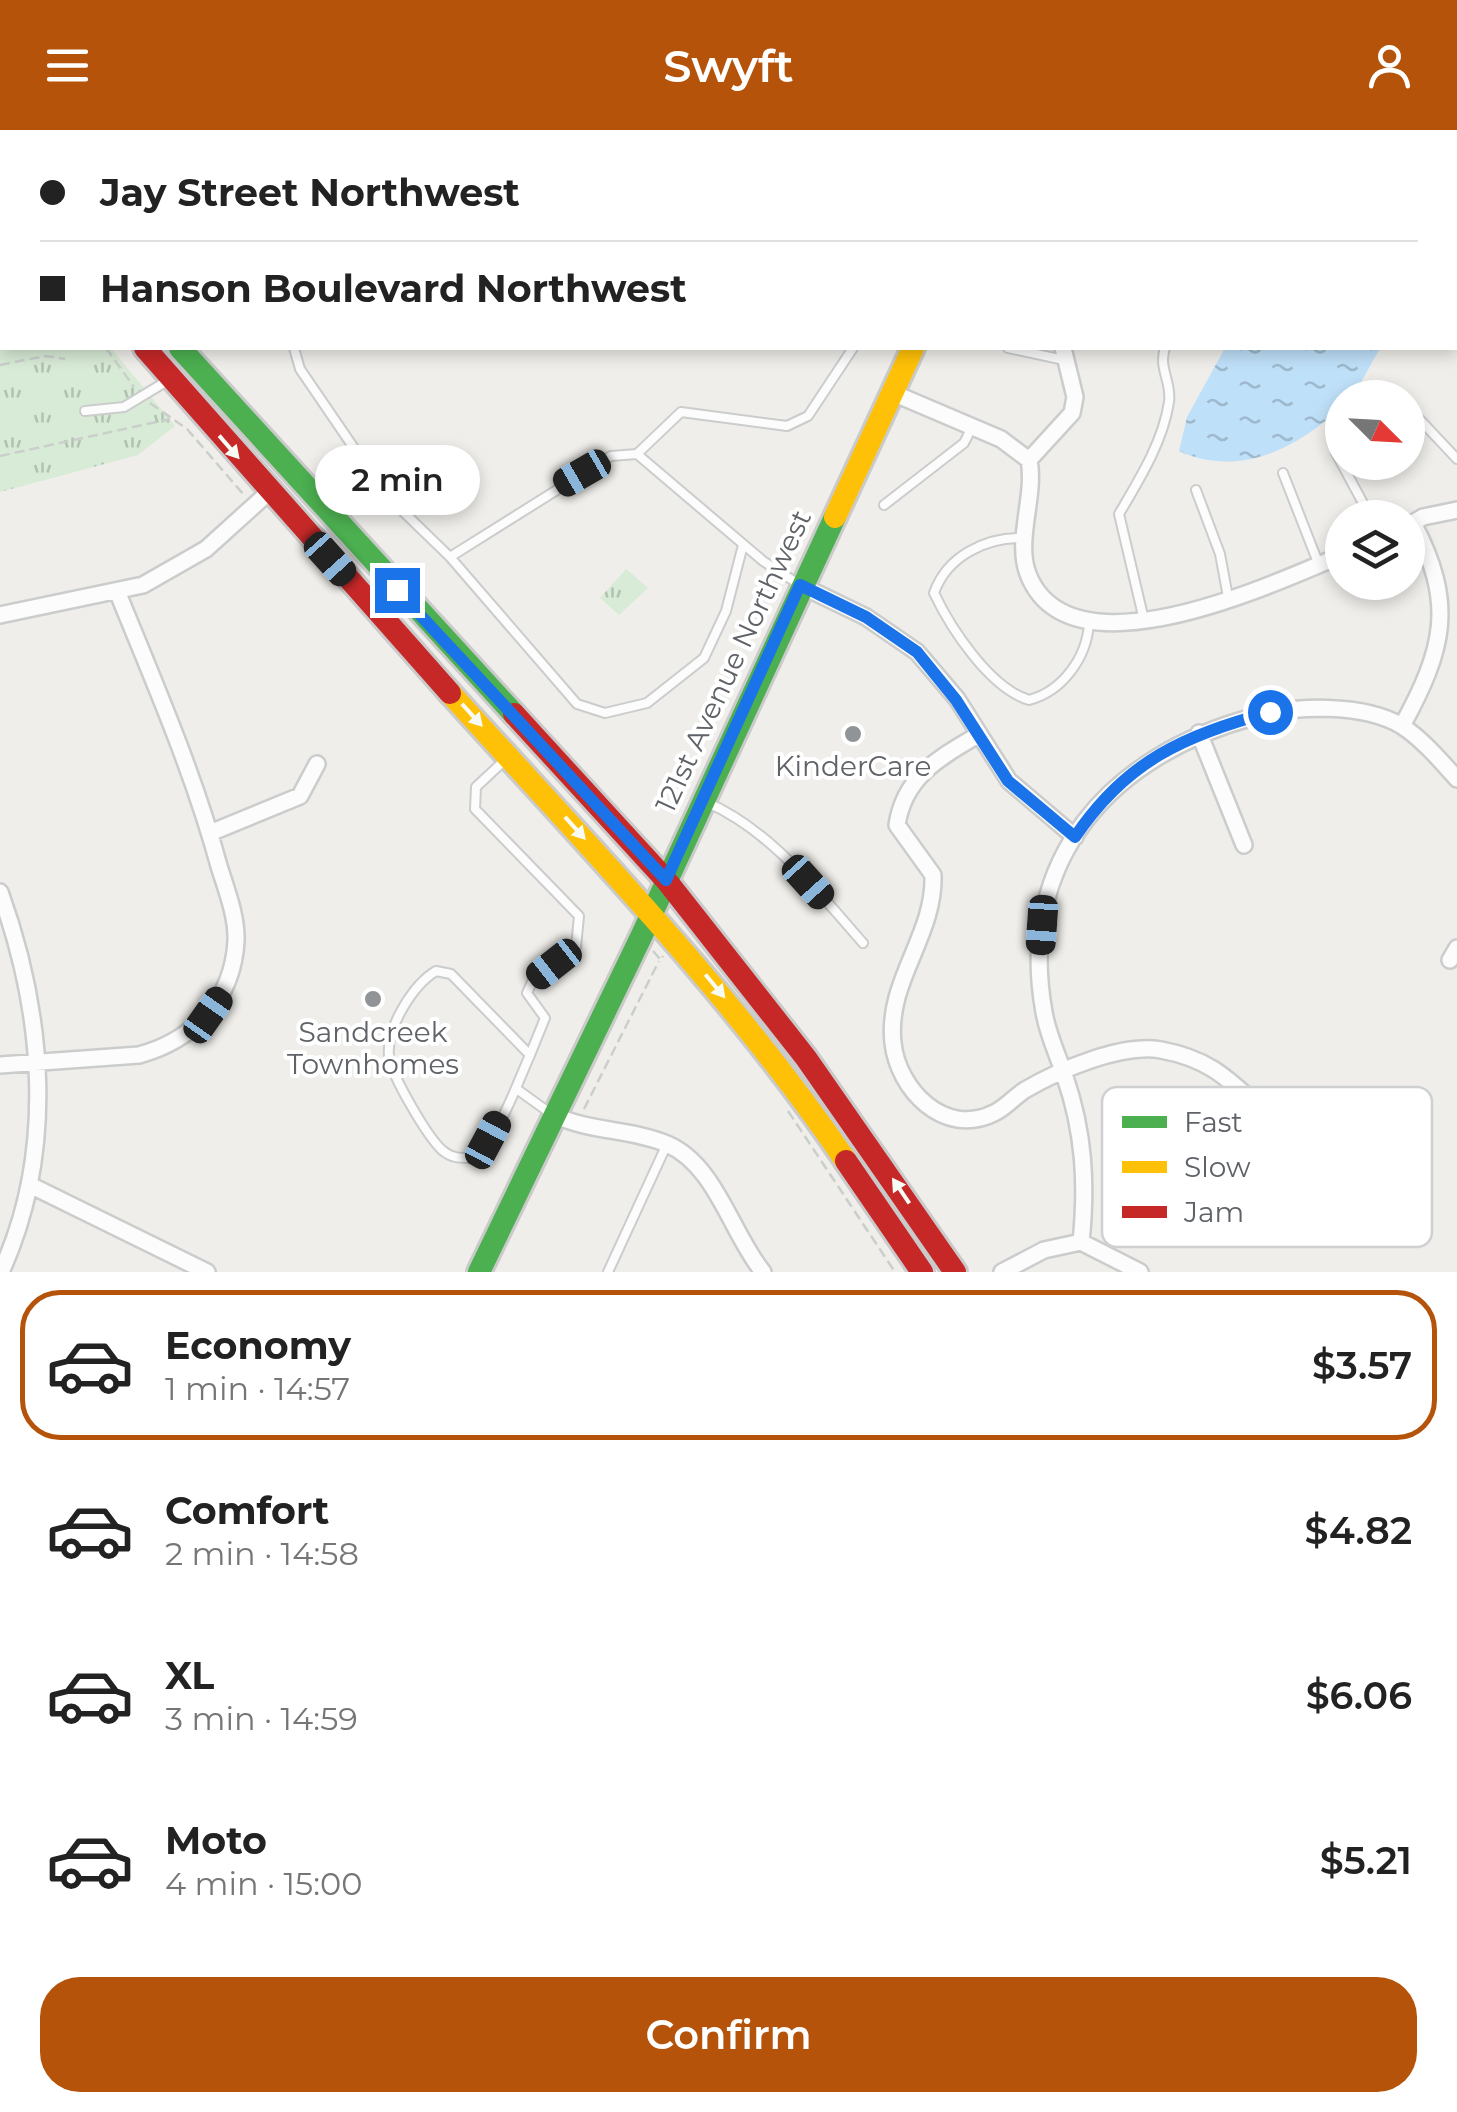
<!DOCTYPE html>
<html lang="en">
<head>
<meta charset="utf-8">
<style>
	body { margin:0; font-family:Montserrat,sans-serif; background:#f6f6f6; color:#222; height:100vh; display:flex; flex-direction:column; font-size:38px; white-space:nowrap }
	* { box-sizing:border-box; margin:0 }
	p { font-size:32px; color:#767676 }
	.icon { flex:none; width:55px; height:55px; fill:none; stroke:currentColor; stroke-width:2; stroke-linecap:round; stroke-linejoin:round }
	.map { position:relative; height:1142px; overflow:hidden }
	.side { display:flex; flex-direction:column; background:#fff; flex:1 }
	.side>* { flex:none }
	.hud { position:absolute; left:0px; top:0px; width:1458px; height:220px; box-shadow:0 5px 15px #0003; display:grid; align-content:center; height:220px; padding:0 40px; background:#fff }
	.needle { width:65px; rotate:114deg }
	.fabs { position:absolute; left:1325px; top:250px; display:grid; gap:20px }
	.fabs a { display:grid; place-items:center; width:100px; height:100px; border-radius:50%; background:#fff; box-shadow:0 5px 15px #0003; font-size:50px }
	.end { position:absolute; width:45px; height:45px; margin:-22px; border:12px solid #1a73e8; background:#fff; box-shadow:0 0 0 5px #fff }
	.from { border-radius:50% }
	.bubble { position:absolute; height:70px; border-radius:35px; background:#fff; box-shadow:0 5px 15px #0003; font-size:32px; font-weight:600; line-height:70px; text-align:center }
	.car { position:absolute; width:30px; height:60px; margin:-30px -15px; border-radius:12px; box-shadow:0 0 8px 2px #0007; background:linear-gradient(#222 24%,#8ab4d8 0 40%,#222 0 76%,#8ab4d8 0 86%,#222 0) }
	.hud b { display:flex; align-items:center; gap:35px; height:95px; font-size:38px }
	.hud b+b { border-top:2px solid #e0e0e0 }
	.hud i { width:25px; height:25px; background:#222 }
	ul { padding:18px 0 0; list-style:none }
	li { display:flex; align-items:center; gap:30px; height:150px; margin:0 20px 15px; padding:0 20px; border:5px solid transparent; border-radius:40px }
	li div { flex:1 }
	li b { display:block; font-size:38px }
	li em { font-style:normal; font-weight:600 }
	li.current { border-color:#b45309 }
	li>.icon { width:90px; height:90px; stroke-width:1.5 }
	.button { display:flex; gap:20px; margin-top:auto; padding:20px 40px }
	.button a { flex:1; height:115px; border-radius:40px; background:#b45309; color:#fff; font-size:40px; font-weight:600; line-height:115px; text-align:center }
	header { display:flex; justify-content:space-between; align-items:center; height:130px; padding:0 40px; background:#b45309; color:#fff; font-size:45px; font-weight:600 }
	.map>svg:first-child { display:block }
	.grass { fill:url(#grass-tufts) }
	.wetland { fill:url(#wetland-marsh) }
	.water { fill:url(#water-ripples) }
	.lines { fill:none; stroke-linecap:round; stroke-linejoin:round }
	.stream { stroke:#bfe0f9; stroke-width:4 }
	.river { stroke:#bfe0f9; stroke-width:25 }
	.lane-casing { stroke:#cbcccc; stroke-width:12 }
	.street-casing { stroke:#cbcccc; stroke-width:20 }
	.fast-casing { stroke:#cacacb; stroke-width:28 }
	.slow-casing { stroke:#cacacb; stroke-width:28 }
	.jam-casing { stroke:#cacacb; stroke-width:28 }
	.path { stroke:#cacfcc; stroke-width:2.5; stroke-dasharray:10 5; stroke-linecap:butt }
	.lane { stroke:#fdfcfc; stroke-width:8 }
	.street { stroke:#fdfcfc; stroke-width:15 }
	.fast { stroke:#4caf50; stroke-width:22 }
	.slow { stroke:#ffc107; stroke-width:22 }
	.jam { stroke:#c62828; stroke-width:22 }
	.oneway { fill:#f6fbf6 }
	.route { stroke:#1a73e8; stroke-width:12 }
	.poi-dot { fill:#919496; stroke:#fff; stroke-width:4 }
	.labels { text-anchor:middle; stroke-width:8; stroke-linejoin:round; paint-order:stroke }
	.street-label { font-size:28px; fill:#5f6368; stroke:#fff }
	.poi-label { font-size:28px; fill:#5f6368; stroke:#fff }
	.key { fill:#fff; stroke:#cfd0d2; stroke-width:2.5 }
	.key-label { font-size:28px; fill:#5f6368 }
</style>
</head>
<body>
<header><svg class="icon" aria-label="menu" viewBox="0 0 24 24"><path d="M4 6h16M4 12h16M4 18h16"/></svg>Swyft<svg class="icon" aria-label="person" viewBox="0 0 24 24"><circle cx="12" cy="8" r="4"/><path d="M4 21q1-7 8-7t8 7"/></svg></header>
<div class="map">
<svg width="1457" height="1142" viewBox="0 0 1457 1142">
	<defs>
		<pattern id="grass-tufts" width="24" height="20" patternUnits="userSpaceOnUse" patternTransform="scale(2.5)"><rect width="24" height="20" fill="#d8ebd6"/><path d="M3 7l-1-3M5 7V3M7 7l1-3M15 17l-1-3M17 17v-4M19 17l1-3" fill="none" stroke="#b2c2b1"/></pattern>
		<pattern id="wetland-marsh" width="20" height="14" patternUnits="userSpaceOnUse" patternTransform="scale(2.5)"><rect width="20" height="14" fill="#d8ebd6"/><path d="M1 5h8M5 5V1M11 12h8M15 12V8" fill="none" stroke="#b2c2b1"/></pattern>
		<pattern id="water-ripples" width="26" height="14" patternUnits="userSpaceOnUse" patternTransform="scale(2.5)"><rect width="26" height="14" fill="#bfe0f9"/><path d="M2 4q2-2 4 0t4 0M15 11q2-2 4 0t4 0" fill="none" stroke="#9eb9cd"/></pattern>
	</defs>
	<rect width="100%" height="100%" fill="#efeeea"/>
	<path class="grass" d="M0,73L2,218H111L175,296L138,325L0,362Z
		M626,439L648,458L619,485L600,468Z"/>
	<path class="wetland" d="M63,0H934L63,2Z"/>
	<path class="water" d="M1266,0H1424V2H1264Z
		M1225,218H1380L1355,263L1342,268V276C1298,319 1238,348 1179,321L1187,287Z"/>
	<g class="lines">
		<path class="stream" d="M1455,157L1457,158"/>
		<path class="river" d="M61,2L62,0"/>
		<g class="lane-casing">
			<path id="lane" d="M1073,2L1074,0
				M294,218L300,239L386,365L450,427L577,574L605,583L647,573L704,528L726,481L743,415
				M1008,218L1064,230
				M1390,263L1395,268
				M1408,277L1457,329
				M85,281L124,277L167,251
				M1336,323L1371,388
				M637,324L681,282L787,296L808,286L853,218
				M1283,343L1319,435
				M1196,360L1220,424L1228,467
				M884,375L964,313L972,297
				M1023,408C986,407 947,426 934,463C951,499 990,558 1029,570C1063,561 1087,527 1089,493
				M450,427L611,326L637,324L763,431L800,455
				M1144,490L1119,384C1139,350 1163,312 1169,272C1172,252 1158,238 1165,218
				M506,629L476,657L475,679L579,786L576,817L533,850L527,863L545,888L530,925
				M706,672C771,700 817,761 863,813
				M436,841L451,844L530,925C515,958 501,1004 471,1028C459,1028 451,1028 442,1020C427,1006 391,945 389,926C386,897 414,854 436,841Z
				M518,960L550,983
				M608,1142L667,1014"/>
		</g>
		<g class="street-casing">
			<path id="street" d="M1455,207L1457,208
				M893,263L1001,309L1029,330C1036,366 1015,410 1028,444C1069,550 1272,454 1342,425
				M1029,330L1072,283L1075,267L1063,218
				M1408,396L1423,387L1457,380
				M800,455L866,487L917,522L957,569L1009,651L1075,707
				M0,485L143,455L206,419L269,362
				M1402,596C1444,519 1456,474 1413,393
				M1199,603L1244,715
				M978,605C939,628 904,647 897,695L933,745C935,806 886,851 893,913C898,959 944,1008 994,983C1005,978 1014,967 1025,960C1059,940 1122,913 1161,920C1221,931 1236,960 1280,995C1303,1015 1331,1030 1355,1047
				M210,703L300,666L317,634
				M0,762C44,884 56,1022 1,1142
				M1450,830L1457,818
				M0,935L139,925C194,910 233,869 236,811C237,786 226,759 219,736C193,641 154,552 117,461
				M554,985C591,1002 631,999 667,1014C716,1035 731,1103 763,1142
				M32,1056L207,1142
				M1081,1112C1087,1054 1084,1002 1065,947C1058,925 1048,906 1044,882C1016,728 1112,625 1253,587C1295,575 1363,573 1402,596C1422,609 1441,631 1457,649
				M1002,1142L1044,1120L1081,1112L1140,1142"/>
		</g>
		<g class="fast-casing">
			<path id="fast" d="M0,31L2,34
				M180,218L514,584
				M479,1142L641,807L835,387"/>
		</g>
		<g class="slow-casing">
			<path id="slow" d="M835,387L913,218
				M450,563C587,715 731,862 846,1031"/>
		</g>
		<g class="jam-casing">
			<path id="jam" d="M3,0L5,2
				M1013,2L1014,0
				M145,218L450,563
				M514,584L666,750L806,928L955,1142
				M846,1031L922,1142"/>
		</g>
		<path class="path" d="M0,137H2
			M106,218L134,257
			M0,235L45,226L65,229
			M150,273L187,299L244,365
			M0,326L170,289
			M653,821L661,830L663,826
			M584,979L659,831
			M788,981L895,1142"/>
		<use href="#lane" class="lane"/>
		<use href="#street" class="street"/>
		<use href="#fast" class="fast"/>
		<use href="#slow" class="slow"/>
		<use href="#jam" class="jam"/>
	</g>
	<defs><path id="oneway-solid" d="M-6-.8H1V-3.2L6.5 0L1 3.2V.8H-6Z" transform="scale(2.5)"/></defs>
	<g class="oneway">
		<use href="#oneway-solid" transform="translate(229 317) rotate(49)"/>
		<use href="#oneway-solid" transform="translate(472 585) rotate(48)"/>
		<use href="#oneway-solid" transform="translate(575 698) rotate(48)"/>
		<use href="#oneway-solid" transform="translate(715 856) rotate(50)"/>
		<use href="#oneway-solid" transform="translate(901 1061) rotate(-124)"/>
	</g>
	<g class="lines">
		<path class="route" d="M397,460L666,750L800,455L866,487L917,522L956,570L1008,651L1075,707C1127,630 1184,606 1270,582"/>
	</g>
	<g class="poi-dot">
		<circle cx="853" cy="604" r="10"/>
		<circle cx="373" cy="869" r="10"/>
	</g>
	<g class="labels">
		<g class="street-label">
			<text transform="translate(733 531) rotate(-65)" y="10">121st Avenue Northwest</text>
		</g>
		<g class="poi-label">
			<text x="853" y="646">KinderCare</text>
			<text x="373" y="912">Sandcreek<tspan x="373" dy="32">Townhomes</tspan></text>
		</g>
	</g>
	<rect x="1102" y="957" width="330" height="160" rx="15" class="key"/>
	<rect x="1122" y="986" width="45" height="12" fill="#4caf50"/>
	<rect x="1122" y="1031" width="45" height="12" fill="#ffc107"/>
	<rect x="1122" y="1076" width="45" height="12" fill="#c62828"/>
	<g class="key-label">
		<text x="1184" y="1002">Fast</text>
		<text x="1184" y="1047">Slow</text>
		<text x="1184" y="1092">Jam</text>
	</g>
</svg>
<div class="fabs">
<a><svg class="needle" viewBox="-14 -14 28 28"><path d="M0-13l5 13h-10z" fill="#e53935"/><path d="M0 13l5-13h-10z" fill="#767676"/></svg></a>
<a><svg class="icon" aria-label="layers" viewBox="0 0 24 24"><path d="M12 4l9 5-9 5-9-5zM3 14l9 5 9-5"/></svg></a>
</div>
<i class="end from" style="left:1270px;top:582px"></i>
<i class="end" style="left:397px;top:460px"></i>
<div class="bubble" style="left:315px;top:315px;width:165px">2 min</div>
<i class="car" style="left:582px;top:343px;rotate:240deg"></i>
<i class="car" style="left:330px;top:429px;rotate:138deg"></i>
<i class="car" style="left:808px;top:752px;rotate:138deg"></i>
<i class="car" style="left:1042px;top:795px;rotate:184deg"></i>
<i class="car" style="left:554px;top:834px;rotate:232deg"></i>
<i class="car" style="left:208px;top:885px;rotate:35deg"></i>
<i class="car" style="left:488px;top:1010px;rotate:28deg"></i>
<div class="hud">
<b><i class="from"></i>Jay Street Northwest</b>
<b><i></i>Hanson Boulevard Northwest</b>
</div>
</div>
<section class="side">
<ul>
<li class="current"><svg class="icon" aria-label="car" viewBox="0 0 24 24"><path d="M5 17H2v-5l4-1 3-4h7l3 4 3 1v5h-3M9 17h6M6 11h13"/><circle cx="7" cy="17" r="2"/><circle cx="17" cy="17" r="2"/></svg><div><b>Economy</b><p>1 min · 14:57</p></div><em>$3.57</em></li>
<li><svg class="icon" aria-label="car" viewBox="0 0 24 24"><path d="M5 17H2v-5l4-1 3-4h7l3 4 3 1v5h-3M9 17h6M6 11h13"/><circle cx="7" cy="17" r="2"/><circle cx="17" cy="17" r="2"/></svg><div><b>Comfort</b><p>2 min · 14:58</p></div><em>$4.82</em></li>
<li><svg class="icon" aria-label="car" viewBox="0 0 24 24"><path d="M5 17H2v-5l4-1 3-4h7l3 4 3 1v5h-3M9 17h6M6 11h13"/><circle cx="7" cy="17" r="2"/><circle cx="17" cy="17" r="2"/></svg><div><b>XL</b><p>3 min · 14:59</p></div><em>$6.06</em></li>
<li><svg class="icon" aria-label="car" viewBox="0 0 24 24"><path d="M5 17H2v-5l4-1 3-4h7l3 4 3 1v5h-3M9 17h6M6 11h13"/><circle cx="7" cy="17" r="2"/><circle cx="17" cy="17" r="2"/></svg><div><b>Moto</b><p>4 min · 15:00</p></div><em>$5.21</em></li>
</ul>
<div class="button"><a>Confirm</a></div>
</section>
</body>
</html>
